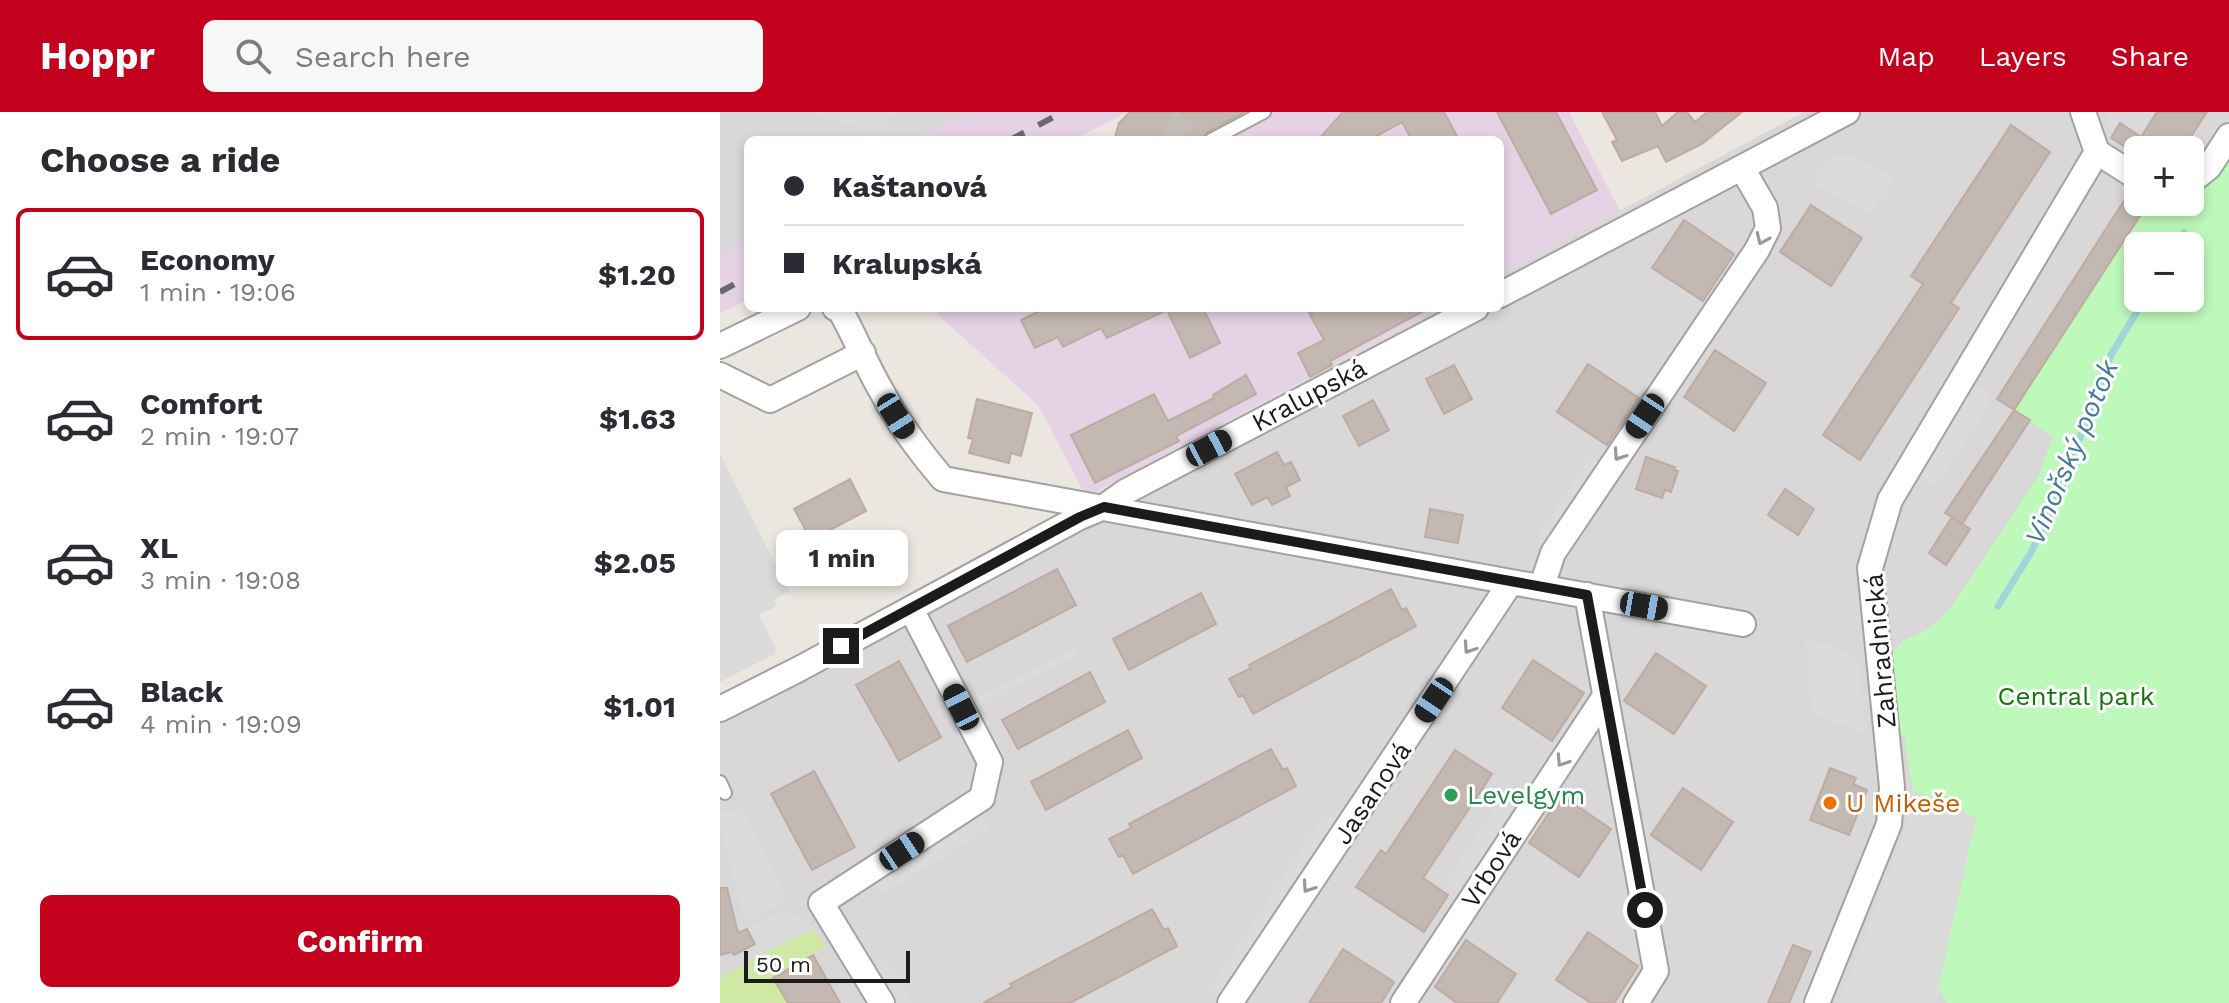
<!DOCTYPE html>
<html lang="en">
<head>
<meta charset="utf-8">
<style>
	body { margin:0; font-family:"Work Sans",sans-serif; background:#f7f7f7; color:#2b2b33; height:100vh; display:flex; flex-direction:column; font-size:30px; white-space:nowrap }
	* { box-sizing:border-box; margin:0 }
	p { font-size:26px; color:#7c7c81 }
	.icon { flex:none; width:44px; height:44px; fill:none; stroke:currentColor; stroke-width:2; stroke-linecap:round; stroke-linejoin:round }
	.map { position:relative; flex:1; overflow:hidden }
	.drawer { display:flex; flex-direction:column; background:#fff; width:720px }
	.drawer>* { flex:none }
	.guide { position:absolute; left:24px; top:24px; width:760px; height:176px; border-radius:12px; box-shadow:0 4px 12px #0003; display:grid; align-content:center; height:176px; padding:0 40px; background:#fff }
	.fabs { position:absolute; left:1404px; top:24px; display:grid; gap:16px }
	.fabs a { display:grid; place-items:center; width:80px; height:80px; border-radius:12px; background:#fff; box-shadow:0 4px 12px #0003; font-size:40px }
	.scale { position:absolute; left:24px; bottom:20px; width:166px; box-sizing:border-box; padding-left:8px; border:4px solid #1b1b1b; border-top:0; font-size:22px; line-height:28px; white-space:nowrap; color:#1b1b1b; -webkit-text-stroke:6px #fff; paint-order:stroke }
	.end { position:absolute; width:36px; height:36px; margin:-18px; border:10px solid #1b1b1b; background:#fff; box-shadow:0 0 0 4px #fff }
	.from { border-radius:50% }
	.bubble { position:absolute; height:56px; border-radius:12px; background:#fff; box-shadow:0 4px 12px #0003; font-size:26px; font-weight:700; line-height:56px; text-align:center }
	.car { position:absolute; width:24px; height:48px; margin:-24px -12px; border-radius:10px; box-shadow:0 0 6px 2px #0007; background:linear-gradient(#222 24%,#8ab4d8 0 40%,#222 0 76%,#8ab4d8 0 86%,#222 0) }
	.guide b { display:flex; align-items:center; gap:28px; height:76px; font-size:30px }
	.guide b+b { border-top:2px solid #e1e1e2 }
	.guide i { width:20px; height:20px; background:#2b2b33 }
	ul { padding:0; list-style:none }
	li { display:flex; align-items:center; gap:24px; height:132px; margin:0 16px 12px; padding:0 24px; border:4px solid transparent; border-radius:12px }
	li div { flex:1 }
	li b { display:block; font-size:30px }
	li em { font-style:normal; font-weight:700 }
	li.on { border-color:#c4011c }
	li>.icon { width:72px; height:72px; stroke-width:1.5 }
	h2 { padding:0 40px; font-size:36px; line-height:96px }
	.cta { display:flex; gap:16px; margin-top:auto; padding:16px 40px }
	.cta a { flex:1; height:92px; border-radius:12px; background:#c4011c; color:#fff; font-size:32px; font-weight:700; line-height:92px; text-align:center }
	header { display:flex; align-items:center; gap:48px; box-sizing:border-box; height:112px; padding:0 40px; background:#c4011c; color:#fff }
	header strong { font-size:38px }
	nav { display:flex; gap:44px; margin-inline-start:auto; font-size:28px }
	.search { width:560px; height:72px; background:#f7f7f7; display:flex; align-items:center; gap:20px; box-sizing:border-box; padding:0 28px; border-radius:12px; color:#7c7c81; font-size:30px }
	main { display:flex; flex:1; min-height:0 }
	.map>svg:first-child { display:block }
	.residential { fill:#d9d7d8; fill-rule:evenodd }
	.industrial { fill:#e6d2e5 }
	.grass { fill:#cfe8a4 }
	.park { fill:#bef8bb; fill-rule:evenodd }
	.parking { fill:#dbdbdb }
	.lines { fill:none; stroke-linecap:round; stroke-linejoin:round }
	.stream { stroke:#a0d6db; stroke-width:7 }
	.building { fill:#c4b8b3; stroke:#beaba2; stroke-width:2 }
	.minor-tunnel { stroke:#c2bdb9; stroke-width:24; stroke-dasharray:24 12; stroke-linecap:butt }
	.service-casing { stroke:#a2a2a2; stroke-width:16 }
	.minor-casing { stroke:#a2a2a2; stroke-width:28 }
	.service { stroke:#fff; stroke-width:12 }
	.minor { stroke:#fff; stroke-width:24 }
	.rail { stroke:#696969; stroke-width:6; stroke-dasharray:16 16; stroke-linecap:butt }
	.oneway { stroke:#989898 }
	.route { stroke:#1b1b1b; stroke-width:10 }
	.leisure-dot { fill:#2e9e5b; stroke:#fff; stroke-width:3 }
	.food-dot { fill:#e8710a; stroke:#fff; stroke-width:3 }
	.labels { text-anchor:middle; stroke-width:6; stroke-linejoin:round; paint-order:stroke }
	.street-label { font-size:26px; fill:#1b1b1b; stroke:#fff }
	.park-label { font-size:26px; fill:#11760b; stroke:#fff }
	.leisure-label { font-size:26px; fill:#27864d; stroke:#fff; text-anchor:start }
	.food-label { font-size:26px; fill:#c56008; stroke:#fff; text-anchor:start }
	.water-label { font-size:28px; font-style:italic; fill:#437a99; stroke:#fff }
</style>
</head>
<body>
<header>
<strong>Hoppr</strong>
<div class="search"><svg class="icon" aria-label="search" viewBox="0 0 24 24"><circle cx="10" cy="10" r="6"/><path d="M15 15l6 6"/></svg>Search here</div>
<nav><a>Map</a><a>Layers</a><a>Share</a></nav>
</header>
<main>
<section class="drawer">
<h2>Choose a ride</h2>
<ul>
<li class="on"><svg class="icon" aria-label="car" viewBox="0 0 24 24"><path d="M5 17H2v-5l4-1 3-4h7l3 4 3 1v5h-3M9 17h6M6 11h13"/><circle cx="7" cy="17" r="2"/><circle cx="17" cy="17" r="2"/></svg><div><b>Economy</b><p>1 min · 19:06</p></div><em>$1.20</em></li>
<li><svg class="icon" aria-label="car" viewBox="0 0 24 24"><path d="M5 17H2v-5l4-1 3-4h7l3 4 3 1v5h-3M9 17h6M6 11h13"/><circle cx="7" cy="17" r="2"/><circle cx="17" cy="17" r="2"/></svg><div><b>Comfort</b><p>2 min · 19:07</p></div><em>$1.63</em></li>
<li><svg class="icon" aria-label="car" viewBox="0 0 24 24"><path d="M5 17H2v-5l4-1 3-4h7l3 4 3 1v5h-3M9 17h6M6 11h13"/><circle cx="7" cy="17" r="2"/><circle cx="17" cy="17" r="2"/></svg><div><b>XL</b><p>3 min · 19:08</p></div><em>$2.05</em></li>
<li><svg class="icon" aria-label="car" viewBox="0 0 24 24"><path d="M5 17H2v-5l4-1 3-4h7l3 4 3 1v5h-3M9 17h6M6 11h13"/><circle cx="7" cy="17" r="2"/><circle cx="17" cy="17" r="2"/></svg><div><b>Black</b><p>4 min · 19:09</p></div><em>$1.01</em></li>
</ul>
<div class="cta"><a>Confirm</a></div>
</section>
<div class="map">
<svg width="1509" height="891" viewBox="0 0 1509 891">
	<rect width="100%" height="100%" fill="#ece6e0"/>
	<path class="residential" d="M0,0H249L196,28H28V125L0,147Z
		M1084,0H1509V891H0V585L719,196H780V163ZM1418,38H1470V90H1418ZM1418,134H1470V186H1418Z"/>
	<path class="industrial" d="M249,0H408L353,28H196Z
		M555,0H849L900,99L780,163V28H501Z
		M28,125V188L0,201V147Z
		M226,196H719L366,385L319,294L217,202Z"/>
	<path class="grass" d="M94,817L106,834L54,865L68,891H0V866L40,843Z"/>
	<path class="park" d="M1509,46V891H1227L1218,874L1256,705L1193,679L1184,624H1178L1170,543L1184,528L1207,518L1230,497L1319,362L1333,325L1294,298L1428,90H1470V80L1489,70ZM1418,134H1470V186H1418Z"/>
	<path class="parking" d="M87,0H181L150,19Z
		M1388,0H1436L1421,23L1400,10L1392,21L1387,10Z
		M1130,41L1174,67L1151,101L1125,91L1092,70L1114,46Z
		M1251,272L1271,284L1261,305L1217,374L1198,362Z
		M0,342L69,479L54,488L57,494L39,503L55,535V542L0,570Z
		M870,345L883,353L825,440L813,432Z
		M1085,529L1101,530L1139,547L1146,621L1091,602Z
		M354,535L358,542L258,596L253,588Z
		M1193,679L1256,705L1215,891H1119L1181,729L1191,700Z
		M778,690L793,699L740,781L725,771Z
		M20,695L67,787L26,812L0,716V703Z
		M258,699L269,716L163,783L152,767Z
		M606,699L620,708L504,883L490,874Z
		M61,798L88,808L93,816L41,842L28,816Z
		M167,847L193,891H173L152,856Z"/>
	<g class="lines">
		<path class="stream" d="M1456,134L1464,121
			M1278,494L1310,442L1337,387L1391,243L1425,186"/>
	</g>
	<path class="building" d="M410,0H525L487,20L482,28H394L399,11Z
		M623,0H724L739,28H692L682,10L649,28H598Z
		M777,0H836L877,78L831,102Z
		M882,0H935L942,14L958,0H967L975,10L987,0H1022L982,32L946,50L938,34L902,49L892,30L897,28Z
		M1437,0H1487L1462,38H1410L1391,26L1400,11L1421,25Z
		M1291,13L1330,40L1231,191L1239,196L1140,348L1103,323L1203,172L1191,164Z
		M1409,81L1418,87V90L1427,93L1294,298L1310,308L1242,412L1232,405L1250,417L1226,453L1209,441L1232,405L1225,401L1294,298L1277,287Z
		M1091,93L1142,126L1111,174L1060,140Z
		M964,108L1014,142L983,189L932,156Z
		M325,196H483L500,231L470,246L447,198L387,226L381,216L343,235L338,225L315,236L301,208Z
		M599,196H709L610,249L612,253L590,265L578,241L604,228L589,201Z
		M995,238L1046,271L1014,319L964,285Z
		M868,252L919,286L887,333L837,300Z
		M734,253L752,287L724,302L706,267Z
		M526,263L536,282L456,324L459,329L375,371L351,323L434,282L448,309L494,286L493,283Z
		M257,287L312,301L301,344L291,341L289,351L249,341L253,327L248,326Z
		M653,288L669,318L639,334L623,304Z
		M557,340L564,353L571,350L580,368L566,375L570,384L552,393L547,385L532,393L515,362Z
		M926,345L955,355L954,358L958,359L951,380L945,378L942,386L916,377Z
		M130,367L146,399L91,428L74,397Z
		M1065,377L1094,397L1078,423L1048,403Z
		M710,397L743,403L738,431L705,425Z
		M337,457L356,493L247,550L228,514Z
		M671,477L682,498L686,496L696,514L533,602L523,583L519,585L509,567L531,556L529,553Z
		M481,481L496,512L409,558L393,527Z
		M936,541L986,574L954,622L904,589Z
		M813,548L864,581L832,629L782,596Z
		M179,549L221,625L179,649L136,573Z
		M370,560L385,590L298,637L282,608Z
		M408,618L422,646L326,698L311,670Z
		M551,637L563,658L567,656L576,674L413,762L403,743L399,745L389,727L411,716L409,712Z
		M735,638L772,662L703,766L728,783L704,820L636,775L661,738L666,742Z
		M1110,656L1136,666L1133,672L1147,678L1129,723L1090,708Z
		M94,659L135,735L92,758L51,682Z
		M963,676L1013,710L981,758L931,723Z
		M841,683L891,717L859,765L809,731Z
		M0,776H7L18,821L27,817L35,832L14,843L12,840L0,843Z
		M432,797L444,818L448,816L457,834L350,891H263L292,875L290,872Z
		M868,820L918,854L894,891H871L836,868Z
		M746,828L796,862L777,891H737L715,875Z
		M1073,833L1091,840L1069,891H1048Z
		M623,837L674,870L661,891H589Z
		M93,843L120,891H68L53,866Z"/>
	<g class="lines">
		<path class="minor-tunnel" d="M453,28L460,13L473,0"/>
		<g class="service-casing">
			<path id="service" d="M491,28L544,0
				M0,670L5,681"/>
		</g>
		<g class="minor-casing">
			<path id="minor" d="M1363,0L1377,40L1418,66
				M1470,70L1489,55L1509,24
				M780,183L1127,0
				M115,196H119C135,224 146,253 162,280C179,312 200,340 223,367L1023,512
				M0,234L78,196
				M0,263L50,288L143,241
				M822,474L833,441L1037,138L1048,116L1045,96L1022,56
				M867,483L936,859L916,891
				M0,597L79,557L360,405L384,395L405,380L756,196
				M162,891L101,791L262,686L270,650L191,497
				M510,891L791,470
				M683,891L885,584
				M1097,891L1169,712L1172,675L1150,456L1170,388L1377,40"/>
		</g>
		<use href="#service" class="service"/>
		<use href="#minor" class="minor"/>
		<path class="rail" d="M290,28L343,0
			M0,180L28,165"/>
	</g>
	<defs><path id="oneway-chevron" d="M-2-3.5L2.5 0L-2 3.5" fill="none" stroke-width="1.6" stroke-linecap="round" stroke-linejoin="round" transform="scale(2)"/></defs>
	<g class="oneway">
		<use href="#oneway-chevron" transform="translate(1042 127) rotate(114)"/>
		<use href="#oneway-chevron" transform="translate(899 343) rotate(124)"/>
		<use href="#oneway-chevron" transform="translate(749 536) rotate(124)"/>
		<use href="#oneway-chevron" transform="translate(842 649) rotate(123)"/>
		<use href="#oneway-chevron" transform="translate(588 775) rotate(124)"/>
	</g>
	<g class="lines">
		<path class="route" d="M121,534L360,405L384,395L867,483L925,798"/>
	</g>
	<circle class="leisure-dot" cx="731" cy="683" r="8"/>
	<circle class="food-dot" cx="1110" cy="691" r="8"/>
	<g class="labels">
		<g class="street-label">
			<text transform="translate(589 283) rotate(-28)" y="9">Kralupská</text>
			<text transform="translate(1160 539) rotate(-95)" y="9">Zahradnická</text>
			<text transform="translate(652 681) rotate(-56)" y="9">Jasanová</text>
			<text transform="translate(771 757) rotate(-57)" y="9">Vrbová</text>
		</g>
		<g class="park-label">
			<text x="1356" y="593">Central park</text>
		</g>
		<g class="leisure-label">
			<text x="747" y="692">Levelgym</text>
		</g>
		<g class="food-label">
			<text x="1126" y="700">U Mikeše</text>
		</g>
		<g class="water-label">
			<text transform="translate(1351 340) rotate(-67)" y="10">Vinořský potok</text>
		</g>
	</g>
</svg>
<div class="fabs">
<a>+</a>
<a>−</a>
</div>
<div class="scale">50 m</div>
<i class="end from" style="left:925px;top:798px"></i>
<i class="end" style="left:121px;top:534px"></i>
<div class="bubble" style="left:56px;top:418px;width:132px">1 min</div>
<i class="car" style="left:176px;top:304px;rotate:148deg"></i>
<i class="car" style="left:925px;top:304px;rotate:214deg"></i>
<i class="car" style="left:489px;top:336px;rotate:62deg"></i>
<i class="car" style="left:924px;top:494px;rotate:100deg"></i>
<i class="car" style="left:714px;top:588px;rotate:214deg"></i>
<i class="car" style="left:241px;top:595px;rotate:333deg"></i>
<i class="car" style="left:182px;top:739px;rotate:57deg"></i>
<div class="guide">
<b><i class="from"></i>Kaštanová</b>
<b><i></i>Kralupská</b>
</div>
</div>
</main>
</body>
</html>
